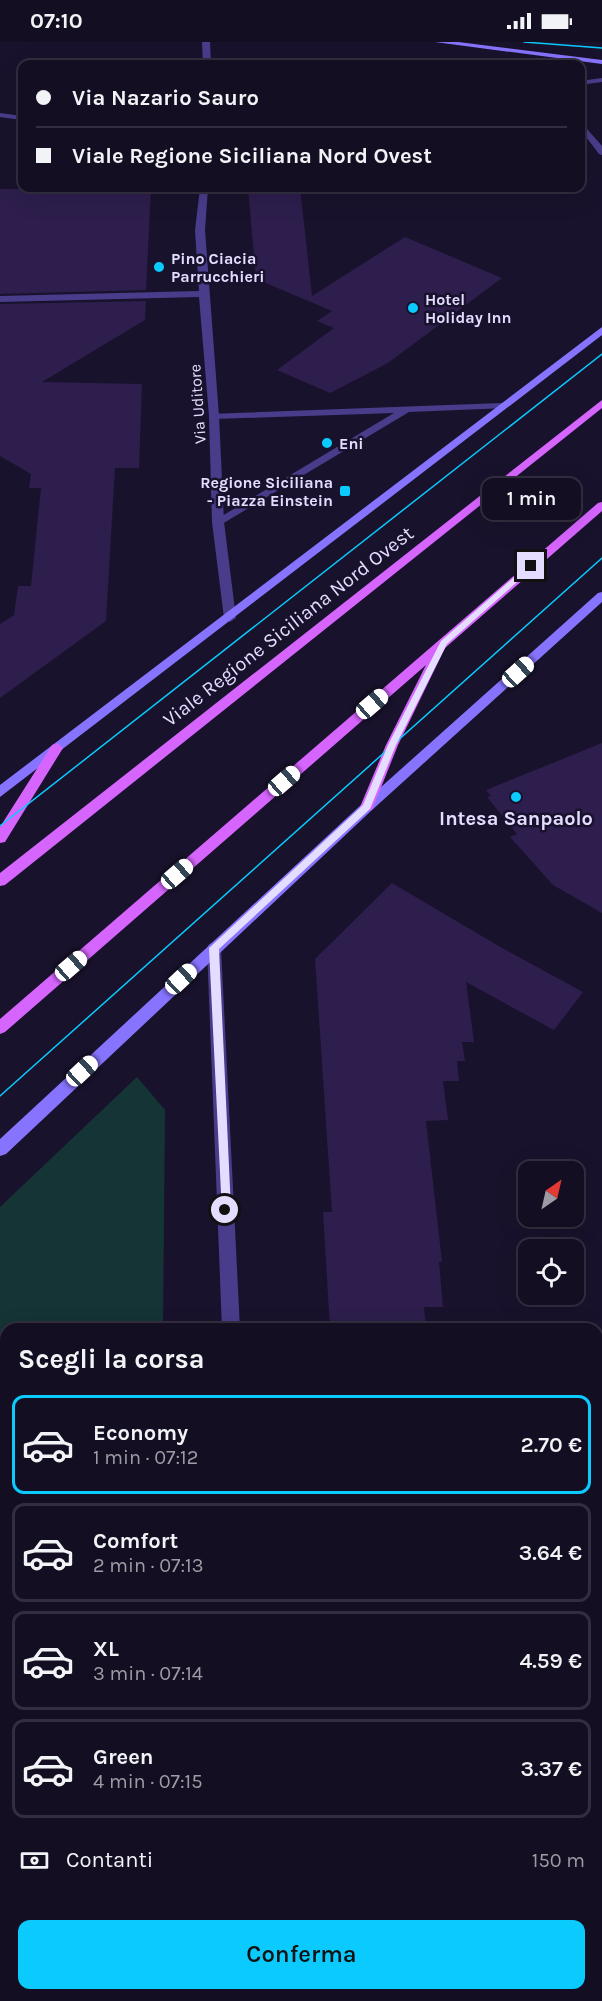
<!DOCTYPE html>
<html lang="it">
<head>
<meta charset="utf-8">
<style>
	body { margin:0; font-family:Karla,sans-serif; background:#201c2e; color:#f1f3f6; height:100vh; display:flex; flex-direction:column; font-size:22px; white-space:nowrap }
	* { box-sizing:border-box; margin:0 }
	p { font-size:20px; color:#9d9ca5 }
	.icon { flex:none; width:33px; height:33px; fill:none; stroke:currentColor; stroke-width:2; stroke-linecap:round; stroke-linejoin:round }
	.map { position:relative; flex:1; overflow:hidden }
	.details { position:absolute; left:0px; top:1281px; width:603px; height:678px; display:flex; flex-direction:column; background:#130e21; border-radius:18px 18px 0 0; box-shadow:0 6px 24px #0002,0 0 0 2px #322e3f }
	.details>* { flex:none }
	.guide { position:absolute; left:18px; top:18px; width:567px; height:132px; border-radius:12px; box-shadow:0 6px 24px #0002,0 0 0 2px #322e3f; display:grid; align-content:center; height:132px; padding:0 18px; background:#130e21 }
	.needle { width:39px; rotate:34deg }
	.fabs { position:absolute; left:518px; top:1119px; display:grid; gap:12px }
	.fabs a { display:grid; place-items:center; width:66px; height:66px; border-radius:12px; background:#130e21; box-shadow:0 6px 24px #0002,0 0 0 2px #322e3f; font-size:30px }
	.end { position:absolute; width:27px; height:27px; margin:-14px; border:8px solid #e5ddff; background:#111; box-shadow:0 0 0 3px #111 }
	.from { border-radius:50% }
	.bubble { position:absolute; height:42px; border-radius:12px; background:#130e21; box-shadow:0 6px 24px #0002,0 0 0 2px #322e3f; font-size:20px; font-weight:600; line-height:42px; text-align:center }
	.car { position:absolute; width:18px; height:36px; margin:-18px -9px; border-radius:8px; box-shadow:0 0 4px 2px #0007; background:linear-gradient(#fff 24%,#345 0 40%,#fff 0 76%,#345 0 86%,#fff 0) }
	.guide b { display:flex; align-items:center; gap:21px; height:57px; font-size:22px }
	.guide b+b { border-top:2px solid #322e3f }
	.guide i { width:15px; height:15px; background:#f1f3f6 }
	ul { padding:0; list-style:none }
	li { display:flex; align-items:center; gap:18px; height:99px; margin:0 12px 9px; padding:0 6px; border:3px solid #322e3f; border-radius:12px }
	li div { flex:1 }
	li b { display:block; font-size:22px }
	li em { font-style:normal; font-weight:600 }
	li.active { border-color:#0acafe }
	li>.icon { width:54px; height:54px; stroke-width:1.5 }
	h2 { padding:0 18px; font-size:27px; line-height:72px }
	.pay { display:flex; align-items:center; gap:15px; height:66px; padding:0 18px; font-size:22px }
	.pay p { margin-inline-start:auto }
	.button { display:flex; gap:12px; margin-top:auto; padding:12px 18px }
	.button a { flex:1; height:69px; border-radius:12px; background:#0acafe; color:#111; font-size:24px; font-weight:600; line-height:69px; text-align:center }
	.status { display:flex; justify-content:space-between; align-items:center; height:42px; padding:0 30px; background:#130e21; direction:ltr }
	.status svg { height:16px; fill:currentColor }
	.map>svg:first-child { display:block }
	.green { fill:#153436 }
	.building { fill:#2d1e4d }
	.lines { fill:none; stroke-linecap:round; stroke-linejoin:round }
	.lane { fill:#493d8b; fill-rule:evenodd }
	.street { fill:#493d8b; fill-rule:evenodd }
	.secondary { fill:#8774fe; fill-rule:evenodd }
	.primary { fill:#d665fe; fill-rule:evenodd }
	.tram { stroke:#0acafe; stroke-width:1.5 }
	.route { fill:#e5ddff }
	.poi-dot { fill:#0acafe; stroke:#19122c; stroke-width:2 }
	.labels { text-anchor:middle; stroke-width:5; stroke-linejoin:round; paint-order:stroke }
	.far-poi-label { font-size:16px; font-weight:bold; fill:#e5ddff; stroke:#19122c; text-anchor:start }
	.far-street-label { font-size:16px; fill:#e5ddff; stroke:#19122c }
	.street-label { font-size:20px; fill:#e5ddff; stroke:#19122c }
	.poi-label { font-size:20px; font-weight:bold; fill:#e5ddff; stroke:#19122c }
</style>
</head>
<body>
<div class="status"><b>07:10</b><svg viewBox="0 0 49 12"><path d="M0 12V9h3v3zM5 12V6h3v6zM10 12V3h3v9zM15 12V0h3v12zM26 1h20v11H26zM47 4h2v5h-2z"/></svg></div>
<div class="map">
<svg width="602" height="1959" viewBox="0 0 602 1959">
	<rect width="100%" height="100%" fill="#19122c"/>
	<path class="green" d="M137,1035L165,1068L163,1287H6V1953H155V1959H0V1165Z"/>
	<path class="building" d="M69,146V148L151,147L146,248L0,252V147Z
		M248,146H300L312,254L405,195L502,236L388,321L330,351L277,328L334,286L317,279L332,269L256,237Z
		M146,259L145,278L42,340L142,342L139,426H115L106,579L0,656V582L14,573L18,544H31L41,446H29L31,432L0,414V262Z
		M602,701V871L553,843L510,795L517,792L487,755L491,754L486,748Z
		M392,841L502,906L583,950L554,988L466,940L474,1000H462L465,1019H457L459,1039H443L448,1078L426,1079L442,1220H439L443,1265H424L426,1287H330L323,1170H332L315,917Z"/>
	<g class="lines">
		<path class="lane" d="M602,36V40L580,43V39Z
			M580,79L602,104V113L599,112L580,87Z
			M502,361L507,364L506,366L409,370L222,482L218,483L212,480L394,371L214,377L210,376V372Z"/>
		<path class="street" d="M202,0H210L211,22H203Z
			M0,71L22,74V78L0,75Z
			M200,146H208L205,188L219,374L224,480L236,576L230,580L224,576L212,480L209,374L199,255L0,260V254L199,249L195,188Z
			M214,900L219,902L221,906L240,1287H222L207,906L209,902Z
			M602,1711V1731L597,1732V1712Z
			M243,1953H265V1959H243Z"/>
		<path class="secondary" d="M435,0H458L602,18V22Z
			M602,285V293L0,755V743Z
			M602,550V560L372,768L6,1112L0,1114V1097L362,762L598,551Z"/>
		<path class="primary" d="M602,358V366L5,843L0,844V831Z
			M602,460V469L445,606L398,703L372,768H362L360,765L386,703L426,623L5,990L0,992V977L598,461Z
			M57,701L63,706L5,800L0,801V785L52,703Z"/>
		<path class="tram" d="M524,0L602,6
			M0,784L602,312
			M0,1054L602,516"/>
	</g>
	<path class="route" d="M529,522L535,524L447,602L396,703L370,767L219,907L231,1168L229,1171H222L209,906L363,763L388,703L441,599Z"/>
	<g class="poi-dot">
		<circle cx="159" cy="225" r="6"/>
		<circle cx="413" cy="266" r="6"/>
		<circle cx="327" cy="401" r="6"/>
		<rect x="339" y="443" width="12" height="12" rx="3"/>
		<circle cx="516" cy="755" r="6"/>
	</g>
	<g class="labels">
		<g class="far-poi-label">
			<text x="171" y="222">Pino Ciacia<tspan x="171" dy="18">Parrucchieri</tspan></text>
			<text x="425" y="263">Hotel<tspan x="425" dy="18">Holiday Inn</tspan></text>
			<text x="339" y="407">Eni</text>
			<text x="333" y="446" text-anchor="end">Regione Siciliana<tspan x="333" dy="18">- Piazza Einstein</tspan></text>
		</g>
		<g class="far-street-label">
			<text transform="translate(197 362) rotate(-94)" y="6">Via Uditore</text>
		</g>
		<g class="street-label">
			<text transform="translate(288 584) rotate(-38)" y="7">Viale Regione Siciliana Nord Ovest</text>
		</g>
		<g class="poi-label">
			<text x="516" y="783">Intesa Sanpaolo</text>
		</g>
	</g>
</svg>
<div class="fabs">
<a><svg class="needle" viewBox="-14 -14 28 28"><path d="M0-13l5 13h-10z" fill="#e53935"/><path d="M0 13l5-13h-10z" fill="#9d9ca5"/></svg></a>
<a><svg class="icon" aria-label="locate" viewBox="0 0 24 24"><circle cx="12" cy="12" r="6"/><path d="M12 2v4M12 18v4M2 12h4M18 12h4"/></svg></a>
</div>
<i class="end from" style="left:225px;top:1168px"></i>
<i class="end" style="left:531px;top:524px"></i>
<div class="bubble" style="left:482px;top:436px;width:99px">1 min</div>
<i class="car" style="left:518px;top:630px;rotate:48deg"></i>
<i class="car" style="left:372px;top:662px;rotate:49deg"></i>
<i class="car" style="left:284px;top:739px;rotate:49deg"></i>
<i class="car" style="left:177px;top:832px;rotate:49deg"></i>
<i class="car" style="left:71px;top:924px;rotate:49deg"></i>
<i class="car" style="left:181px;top:937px;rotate:47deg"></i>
<i class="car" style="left:82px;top:1029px;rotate:47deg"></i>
<div class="guide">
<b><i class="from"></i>Via Nazario Sauro</b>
<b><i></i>Viale Regione Siciliana Nord Ovest</b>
</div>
<section class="details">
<h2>Scegli la corsa</h2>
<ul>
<li class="active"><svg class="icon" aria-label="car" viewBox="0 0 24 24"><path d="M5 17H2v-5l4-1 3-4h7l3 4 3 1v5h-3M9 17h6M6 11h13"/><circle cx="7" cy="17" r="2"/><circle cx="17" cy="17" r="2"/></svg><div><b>Economy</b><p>1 min · 07:12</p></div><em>2.70 €</em></li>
<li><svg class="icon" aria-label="car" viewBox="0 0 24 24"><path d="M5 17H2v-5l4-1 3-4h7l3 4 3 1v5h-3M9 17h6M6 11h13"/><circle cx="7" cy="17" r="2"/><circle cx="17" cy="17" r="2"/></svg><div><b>Comfort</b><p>2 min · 07:13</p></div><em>3.64 €</em></li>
<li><svg class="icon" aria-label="car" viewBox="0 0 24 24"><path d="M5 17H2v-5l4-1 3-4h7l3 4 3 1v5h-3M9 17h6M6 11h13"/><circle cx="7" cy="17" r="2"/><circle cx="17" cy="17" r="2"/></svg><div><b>XL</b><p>3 min · 07:14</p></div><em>4.59 €</em></li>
<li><svg class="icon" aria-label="car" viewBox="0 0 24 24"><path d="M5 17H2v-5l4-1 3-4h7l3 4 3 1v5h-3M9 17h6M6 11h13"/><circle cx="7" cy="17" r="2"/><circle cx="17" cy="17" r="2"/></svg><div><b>Green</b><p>4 min · 07:15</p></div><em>3.37 €</em></li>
</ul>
<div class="pay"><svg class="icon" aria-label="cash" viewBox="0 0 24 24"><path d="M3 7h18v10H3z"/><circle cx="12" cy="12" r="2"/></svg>Contanti<p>150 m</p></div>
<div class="button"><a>Conferma</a></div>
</section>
</div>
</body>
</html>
